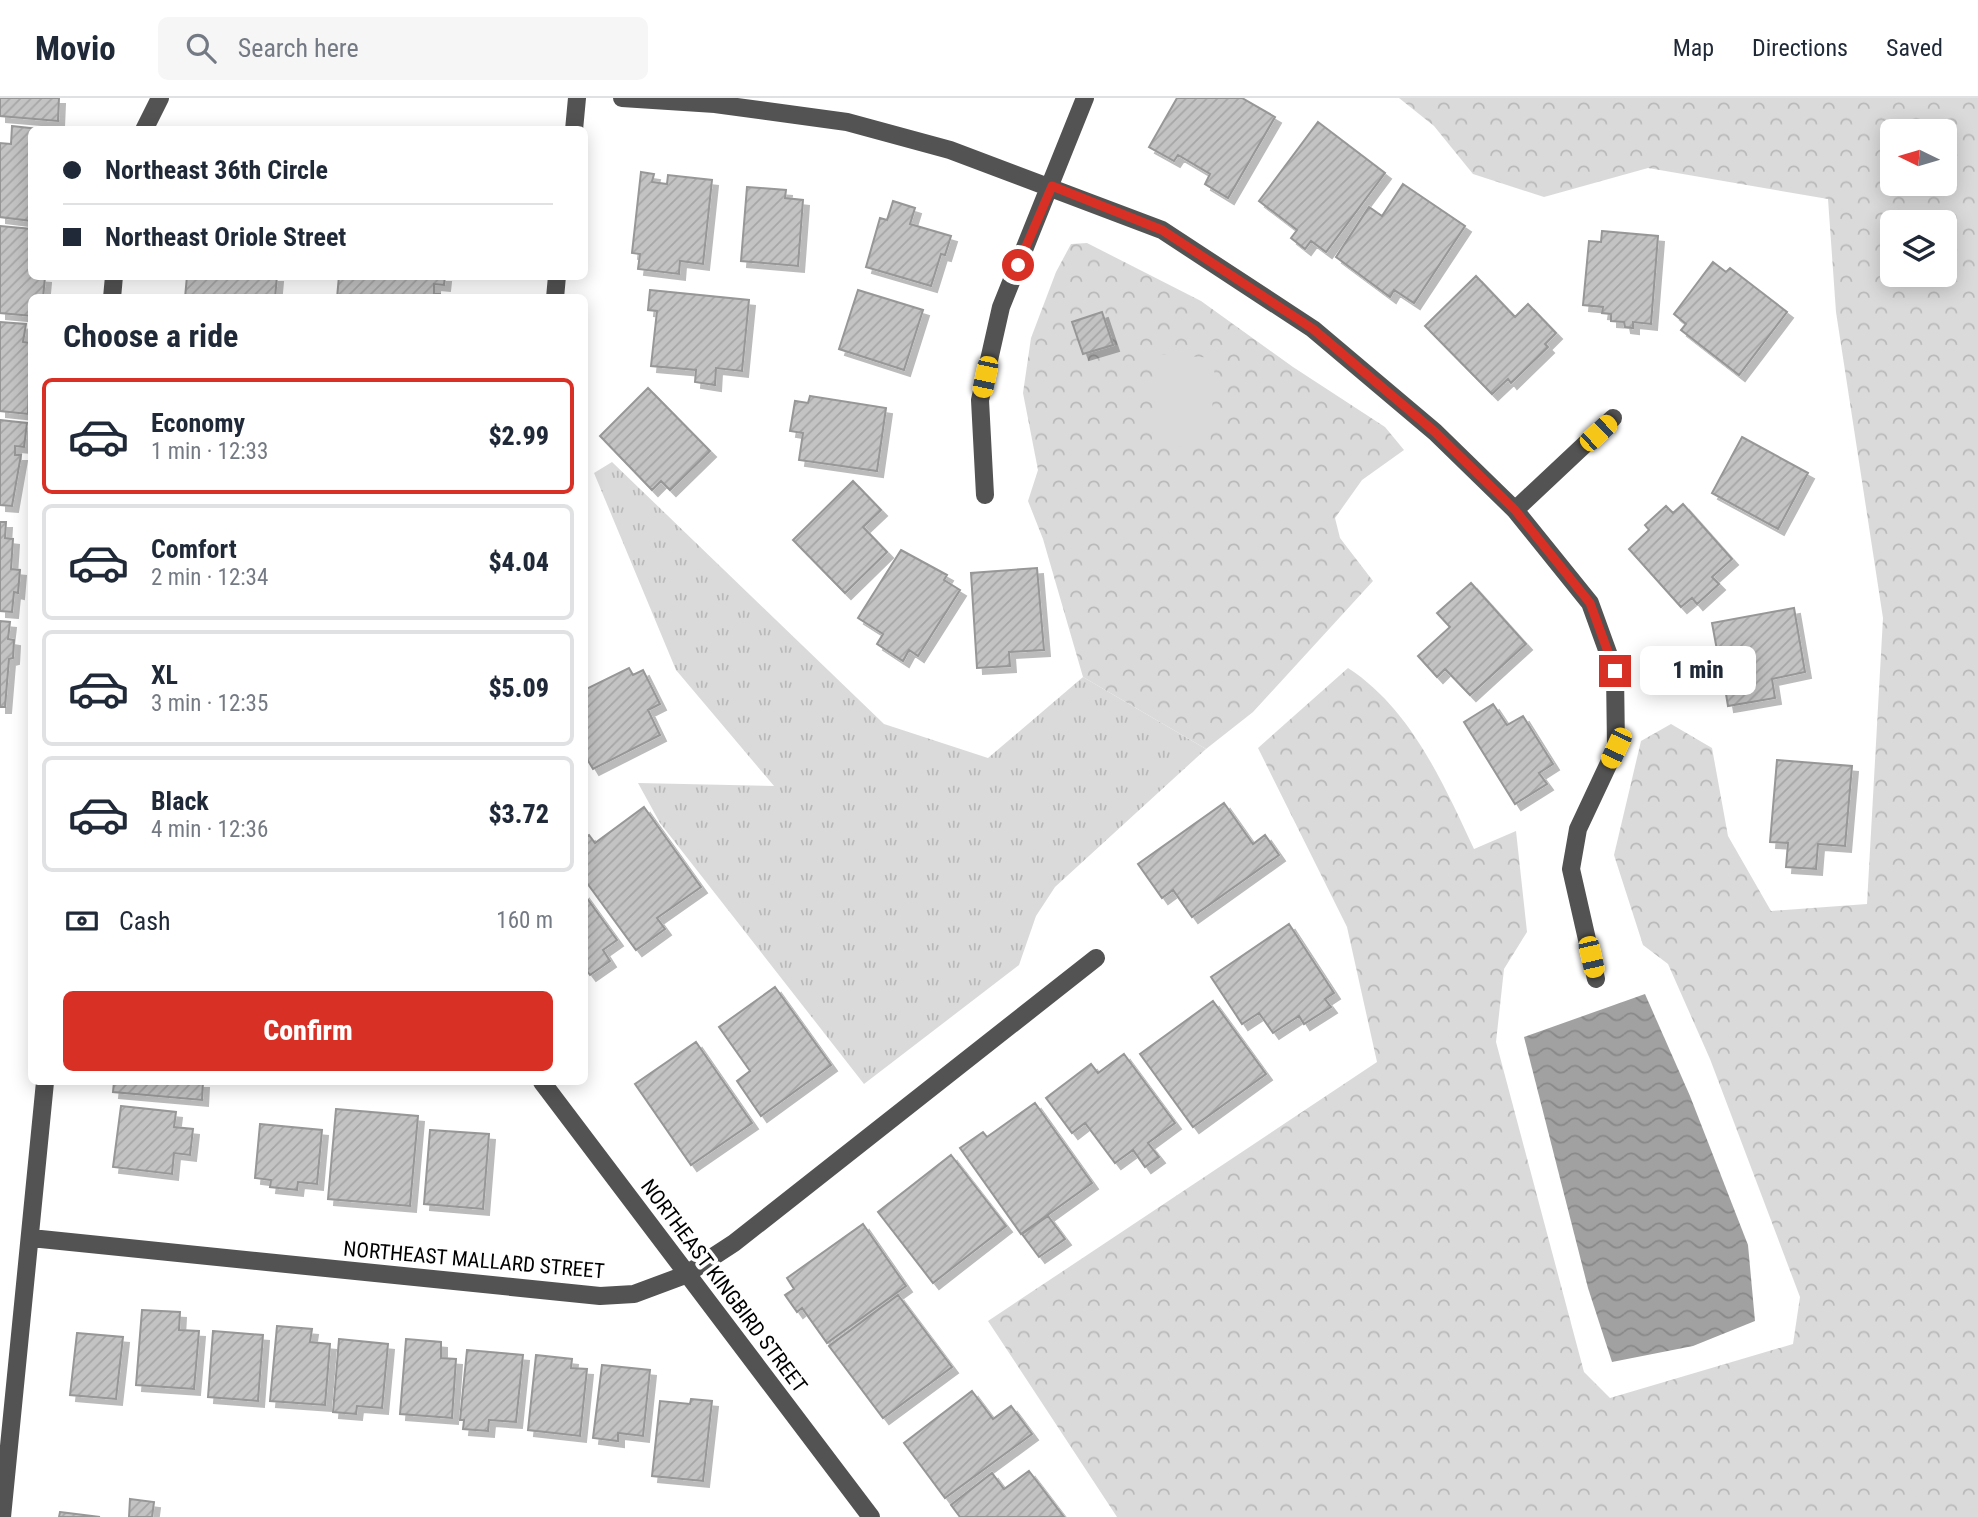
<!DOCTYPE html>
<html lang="en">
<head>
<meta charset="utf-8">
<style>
	body { margin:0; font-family:"Roboto Condensed",sans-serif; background:#f6f6f7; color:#1f2937; height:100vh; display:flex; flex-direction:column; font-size:26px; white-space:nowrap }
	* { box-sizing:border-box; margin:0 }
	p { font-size:23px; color:#747a83 }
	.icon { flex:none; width:38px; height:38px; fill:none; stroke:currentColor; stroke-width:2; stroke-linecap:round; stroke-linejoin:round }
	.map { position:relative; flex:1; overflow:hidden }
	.panel { position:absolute; left:28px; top:196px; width:560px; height:791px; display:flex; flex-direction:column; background:#fff; border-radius:10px; box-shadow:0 4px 18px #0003 }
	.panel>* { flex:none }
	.banner { position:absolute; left:28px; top:28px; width:560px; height:154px; border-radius:10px; box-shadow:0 4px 18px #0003; display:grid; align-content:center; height:154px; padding:0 35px; background:#fff }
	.needle { width:46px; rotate:275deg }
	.buttons { position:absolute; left:1880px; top:21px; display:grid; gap:14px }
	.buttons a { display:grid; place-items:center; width:77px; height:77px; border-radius:10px; background:#fff; box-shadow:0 4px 18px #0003; font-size:35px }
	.end { position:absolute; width:32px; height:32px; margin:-16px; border:9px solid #d93025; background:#fff; box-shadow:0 0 0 4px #fff }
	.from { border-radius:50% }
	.bubble { position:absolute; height:49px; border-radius:10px; background:#fff; box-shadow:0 4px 18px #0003; font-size:23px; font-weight:800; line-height:49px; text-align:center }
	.car { position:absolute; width:21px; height:42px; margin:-21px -10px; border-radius:9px; box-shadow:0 0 5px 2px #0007; background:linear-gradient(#f5c518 24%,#345 0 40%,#f5c518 0 76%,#345 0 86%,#f5c518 0) }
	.banner b { display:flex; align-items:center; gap:24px; height:66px; font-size:26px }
	.banner b+b { border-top:2px solid #e0e1e3 }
	.banner i { width:18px; height:18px; background:#1f2937 }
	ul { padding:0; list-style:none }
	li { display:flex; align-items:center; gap:21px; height:116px; margin:0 14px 10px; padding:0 21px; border:4px solid #e0e1e3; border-radius:10px }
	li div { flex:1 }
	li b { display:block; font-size:26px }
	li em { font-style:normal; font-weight:800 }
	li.on { border-color:#d93025 }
	li>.icon { width:63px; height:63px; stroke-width:1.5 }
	h2 { padding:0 35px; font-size:32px; line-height:84px }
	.pay { display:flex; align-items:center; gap:18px; height:77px; padding:0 35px; font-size:26px }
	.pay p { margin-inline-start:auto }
	.button { display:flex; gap:14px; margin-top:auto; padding:14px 35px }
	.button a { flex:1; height:80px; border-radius:10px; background:#d93025; color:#fff; font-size:28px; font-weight:800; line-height:80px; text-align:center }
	header { display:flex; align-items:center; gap:42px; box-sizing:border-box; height:98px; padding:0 35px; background:#fff; border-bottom:2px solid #e0e1e3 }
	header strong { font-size:33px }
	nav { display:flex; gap:38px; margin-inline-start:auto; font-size:24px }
	.search { width:490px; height:63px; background:#f6f6f7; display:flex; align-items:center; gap:18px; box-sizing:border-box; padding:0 24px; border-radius:10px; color:#747a83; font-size:26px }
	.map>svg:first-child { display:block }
	.grass { fill:url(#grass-tufts) }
	.forest { fill:url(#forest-crowns); fill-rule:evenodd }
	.pitch { fill:#dadada }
	.water { fill:url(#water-waves) }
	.building { fill:url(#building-hatch); stroke:#979797; stroke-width:2; filter:url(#shadow) }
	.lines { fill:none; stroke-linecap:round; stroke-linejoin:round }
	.minor { stroke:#535353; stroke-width:18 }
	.route { stroke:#d93025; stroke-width:9 }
	.labels { text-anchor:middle; stroke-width:7; stroke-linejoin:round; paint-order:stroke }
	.street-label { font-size:21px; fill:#000; stroke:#fff }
</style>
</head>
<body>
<header>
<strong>Movio</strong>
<div class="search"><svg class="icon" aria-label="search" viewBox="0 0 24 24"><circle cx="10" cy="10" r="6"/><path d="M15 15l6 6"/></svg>Search here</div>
<nav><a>Map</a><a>Directions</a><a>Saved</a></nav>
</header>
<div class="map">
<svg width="1978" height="1419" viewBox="0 0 1978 1419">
	<defs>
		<pattern id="grass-tufts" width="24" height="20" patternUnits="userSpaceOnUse" patternTransform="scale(1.75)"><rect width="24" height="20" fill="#dadada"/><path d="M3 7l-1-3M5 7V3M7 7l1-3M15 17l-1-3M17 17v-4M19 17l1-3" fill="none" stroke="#b9b9b9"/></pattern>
		<pattern id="forest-crowns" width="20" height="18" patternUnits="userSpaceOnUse" patternTransform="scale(1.75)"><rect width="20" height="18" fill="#dadada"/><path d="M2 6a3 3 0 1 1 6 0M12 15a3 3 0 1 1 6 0" fill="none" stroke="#b9b9b9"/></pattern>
		<pattern id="water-waves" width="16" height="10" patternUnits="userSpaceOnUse" patternTransform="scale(1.75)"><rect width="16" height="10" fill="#a1a1a1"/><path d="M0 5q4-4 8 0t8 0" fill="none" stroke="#898989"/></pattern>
		<pattern id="building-hatch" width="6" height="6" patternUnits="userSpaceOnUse" patternTransform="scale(1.75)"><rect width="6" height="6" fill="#c3c3c3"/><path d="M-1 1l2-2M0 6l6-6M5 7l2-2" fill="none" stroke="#a6a6a6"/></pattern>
		<filter id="shadow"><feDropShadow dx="6" dy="6" stdDeviation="0" flood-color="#0004"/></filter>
	</defs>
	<rect width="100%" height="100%" fill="#fff"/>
	<path class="grass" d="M612,364L884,626L988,660L1083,579L1206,651L1055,789L1036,818L1019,867L864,986L660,725L638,685L774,688L676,572L594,375Z"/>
	<path class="forest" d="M1399,0H1978V1419H1117L988,1223L1377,964L1347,829L1258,650L1348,570C1411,611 1443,685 1474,751L1516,733L1527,834L1504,871L1496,944L1584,1274L1610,1300L1793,1246L1800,1199L1710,961L1668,866L1643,847L1614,757L1641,643L1671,626L1712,650L1728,738L1771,813L1867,806L1883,520L1836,214L1828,101L1648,70L1544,99L1473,76L1434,28ZM1944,33V86H1892V33ZM1892,124H1944V177H1892Z
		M1087,145L1201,203L1293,269L1385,329L1404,352L1362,382L1335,420L1340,440L1373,483L1253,614L1206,651L1083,579L1043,441L1028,403L1038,372L1023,295L1031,240L1056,174L1071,146Z"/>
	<path class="pitch" d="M1157,256L1215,260L1210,350L1152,347Z"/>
	<path class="water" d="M1645,896L1690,998L1748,1147L1755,1223L1693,1248L1612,1264L1588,1190L1524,939Z"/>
	<path class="building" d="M0,0H59L58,23L0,18Z
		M1177,0H1242L1275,19L1228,100L1205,86L1210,76L1178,57L1174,63L1149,49Z
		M1318,24L1385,75L1326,154L1311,143L1305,151L1291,140L1297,132L1259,103Z
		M12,28L48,32H32V123L0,119V45L11,46Z
		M641,74L654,76L652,84L667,86L668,77L712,82L703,166L680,163L679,176L638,171L640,156L632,155Z
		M1403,86L1465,128L1414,205L1394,192L1390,199L1336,159L1369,109L1382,118Z
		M747,89L786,92L785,100L803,102L798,168L741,163Z
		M893,103L915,110L910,126L951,138L945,157L941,156L931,188L866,169L880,120L887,122Z
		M0,128L32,131V178L45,179L43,200H32V218L0,215Z
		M1602,133L1658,138L1651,226L1633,224V230L1625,229L1624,224L1611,223V216L1602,215L1603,209L1583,207L1589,143L1601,144Z
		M1713,164L1726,174L1730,170L1787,214L1739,277L1681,232L1686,226L1674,216Z
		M187,178H277L275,200H185Z
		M339,178H445L444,187L434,186V196H440V200H337Z
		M1476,178L1515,219L1528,206L1556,235L1545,246L1548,249L1511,285L1508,281L1492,296L1425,228Z
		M650,192L749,202L742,273L716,270L715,287L695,284L696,272L651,268L657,213L648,212Z
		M858,192L923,212L904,272L839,251Z
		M1102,214L1113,247L1083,256L1072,224Z
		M0,224L26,226L23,244L31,245L28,316L0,313Z
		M648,290L710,353L670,392L661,383L652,392L600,338Z
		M810,298L886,310L877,373L799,362L803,335L790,333L795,303L808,305Z
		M0,322L27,325L24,349L15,348V357H21L12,408L0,407Z
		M1742,339L1808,375L1778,431L1712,395Z
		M853,383L881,412L863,429L887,454L845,495L793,442Z
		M1683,406L1732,461L1712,479L1719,486L1697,506L1692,500L1681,509L1629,451L1649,432L1645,427L1666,408L1673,415Z
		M0,424H6L5,440L13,441L11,471L20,472L18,495L14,494L12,514L0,513Z
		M901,452L947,477L944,482L960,492L918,558L909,552L903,563L877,546L883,536L858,520Z
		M1037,470L1044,552L1009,554L1010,568L977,570L971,475Z
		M1471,485L1526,546L1470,597L1445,571L1437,579L1418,558L1450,529L1437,515Z
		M1794,510L1805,574L1772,581L1775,600L1728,608L1724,584L1731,583L1728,562L1719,563L1712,525Z
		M0,523L10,524L8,541L14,542L13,560L9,561L5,609H0Z
		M629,570L633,577L643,572L660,606L648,612L660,637L593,671L584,656V592Z
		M1493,606L1507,627L1523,618L1553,666L1539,675L1547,686L1515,706L1464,624Z
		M1777,662L1852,668L1845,748L1818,746L1816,771L1786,769L1788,745L1770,744Z
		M1224,705L1253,746L1265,737L1279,757L1192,819L1173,792L1162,800L1138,766Z
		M644,709L701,789L657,820L665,831L636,852L584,781V740L589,737L595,745Z
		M584,796L617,842L603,852L610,863L590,877L584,869Z
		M1289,826L1334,895L1325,901L1331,909L1304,926L1299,918L1273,935L1259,915L1242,926L1211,879Z
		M775,889L831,967L761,1018L737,983L750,973L719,929Z
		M1213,903L1266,976L1193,1029L1140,956Z
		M696,944L752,1025L691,1067L635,986Z
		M1124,956L1175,1025L1148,1045L1159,1059L1145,1069L1133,1052L1115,1065L1085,1025L1072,1035L1046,1000L1091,966L1098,975Z
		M114,984H203L202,1002L113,994Z
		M1035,1005L1092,1085L1021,1136L960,1050L983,1034L987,1039Z
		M121,1008L176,1014L174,1029L193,1031L190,1057L174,1055L172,1076L113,1069Z
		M336,1011L418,1018L410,1108L328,1101Z
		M260,1026L322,1032L317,1086L298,1084L297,1092L270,1089L271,1082L255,1080Z
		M430,1032L489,1036L483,1111L424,1106Z
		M951,1057L1006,1128L933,1185L878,1114Z
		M1048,1118L1065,1141L1039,1159L1022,1136Z
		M863,1126L906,1188L827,1245L802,1210L797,1214L785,1197L794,1191L787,1180Z
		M898,1197L952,1269L883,1320L829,1248Z
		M142,1212L180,1214L179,1232L199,1233L194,1291L136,1287Z
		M277,1228L312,1231L310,1244L330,1246L325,1307L270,1303Z
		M213,1233L263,1237L258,1303L208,1299Z
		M77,1235L123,1239L116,1301L70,1297Z
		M339,1241L388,1246L382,1310L357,1308L356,1316L333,1314Z
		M406,1241L441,1244V1260L456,1261L452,1320L400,1316Z
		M467,1252L523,1257L516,1324L489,1322L488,1333L463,1331L464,1322H460Z
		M536,1257L572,1261L571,1270L587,1271L580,1338L528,1332Z
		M602,1267L650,1272L643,1338L618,1335V1343L593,1340Z
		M972,1293L993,1321L1011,1308L1032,1336L945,1400L904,1345Z
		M691,1301L712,1303L703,1383L652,1378L660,1303L690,1306Z
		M1029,1373L1064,1419H960L951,1407L992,1375L1004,1391Z
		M130,1401L154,1404L152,1419H129Z
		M60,1414L100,1419H59Z"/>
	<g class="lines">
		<path class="minor" d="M622,0L715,6L847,24L950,52L1162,132L1313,231L1435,334L1515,412L1590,505L1615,574L1616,650L1578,731L1571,771L1596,881
			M144,32L160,0
			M574,32L577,0
			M112,200L114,178
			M555,200L557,178
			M985,397L980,302L1001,209L1085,0
			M1515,412L1613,320
			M542,984L871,1419
			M31,1140L600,1198L634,1196L685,1177L734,1145L1096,860
			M2,1419L45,984"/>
	</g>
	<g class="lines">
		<path class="route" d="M1018,167L1052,88L1162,132L1313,231L1435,334L1515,412L1590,505L1615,573"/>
	</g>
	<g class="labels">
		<g class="street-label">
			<text transform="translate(474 1162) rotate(5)" y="7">NORTHEAST MALLARD STREET</text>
			<text transform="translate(724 1188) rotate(53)" y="7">NORTHEAST KINGBIRD STREET</text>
		</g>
	</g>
</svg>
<div class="buttons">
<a><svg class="needle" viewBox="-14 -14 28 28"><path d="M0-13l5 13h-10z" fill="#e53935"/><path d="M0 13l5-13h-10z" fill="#747a83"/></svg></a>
<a><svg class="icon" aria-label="layers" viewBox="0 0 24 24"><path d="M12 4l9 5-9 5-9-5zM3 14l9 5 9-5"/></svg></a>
</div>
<i class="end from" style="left:1018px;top:167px"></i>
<i class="end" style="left:1615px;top:573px"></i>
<div class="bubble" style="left:1640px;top:548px;width:116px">1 min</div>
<i class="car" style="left:985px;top:279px;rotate:192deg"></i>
<i class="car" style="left:1598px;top:335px;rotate:47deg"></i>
<i class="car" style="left:1616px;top:650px;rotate:205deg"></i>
<i class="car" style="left:1591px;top:859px;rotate:167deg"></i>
<div class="banner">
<b><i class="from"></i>Northeast 36th Circle</b>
<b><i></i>Northeast Oriole Street</b>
</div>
<section class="panel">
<h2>Choose a ride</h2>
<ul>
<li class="on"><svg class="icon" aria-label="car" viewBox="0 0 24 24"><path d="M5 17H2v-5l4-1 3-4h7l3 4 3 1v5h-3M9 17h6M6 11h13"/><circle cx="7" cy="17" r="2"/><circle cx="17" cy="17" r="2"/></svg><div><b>Economy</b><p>1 min · 12:33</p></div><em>$2.99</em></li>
<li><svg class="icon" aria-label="car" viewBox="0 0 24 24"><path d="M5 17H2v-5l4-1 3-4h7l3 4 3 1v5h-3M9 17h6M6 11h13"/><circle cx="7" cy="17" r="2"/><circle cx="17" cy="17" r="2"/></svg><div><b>Comfort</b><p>2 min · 12:34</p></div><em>$4.04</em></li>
<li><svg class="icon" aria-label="car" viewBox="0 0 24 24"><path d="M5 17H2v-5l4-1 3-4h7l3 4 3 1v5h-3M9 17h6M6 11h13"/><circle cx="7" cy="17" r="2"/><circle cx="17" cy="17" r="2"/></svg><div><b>XL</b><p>3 min · 12:35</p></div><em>$5.09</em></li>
<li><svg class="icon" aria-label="car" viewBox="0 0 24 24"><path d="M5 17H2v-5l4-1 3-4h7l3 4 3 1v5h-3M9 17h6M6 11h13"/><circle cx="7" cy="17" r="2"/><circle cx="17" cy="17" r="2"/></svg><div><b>Black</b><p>4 min · 12:36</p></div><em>$3.72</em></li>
</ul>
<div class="pay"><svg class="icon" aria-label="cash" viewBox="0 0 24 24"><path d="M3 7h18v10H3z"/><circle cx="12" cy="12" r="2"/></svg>Cash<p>160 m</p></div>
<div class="button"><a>Confirm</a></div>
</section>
</div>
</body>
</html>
